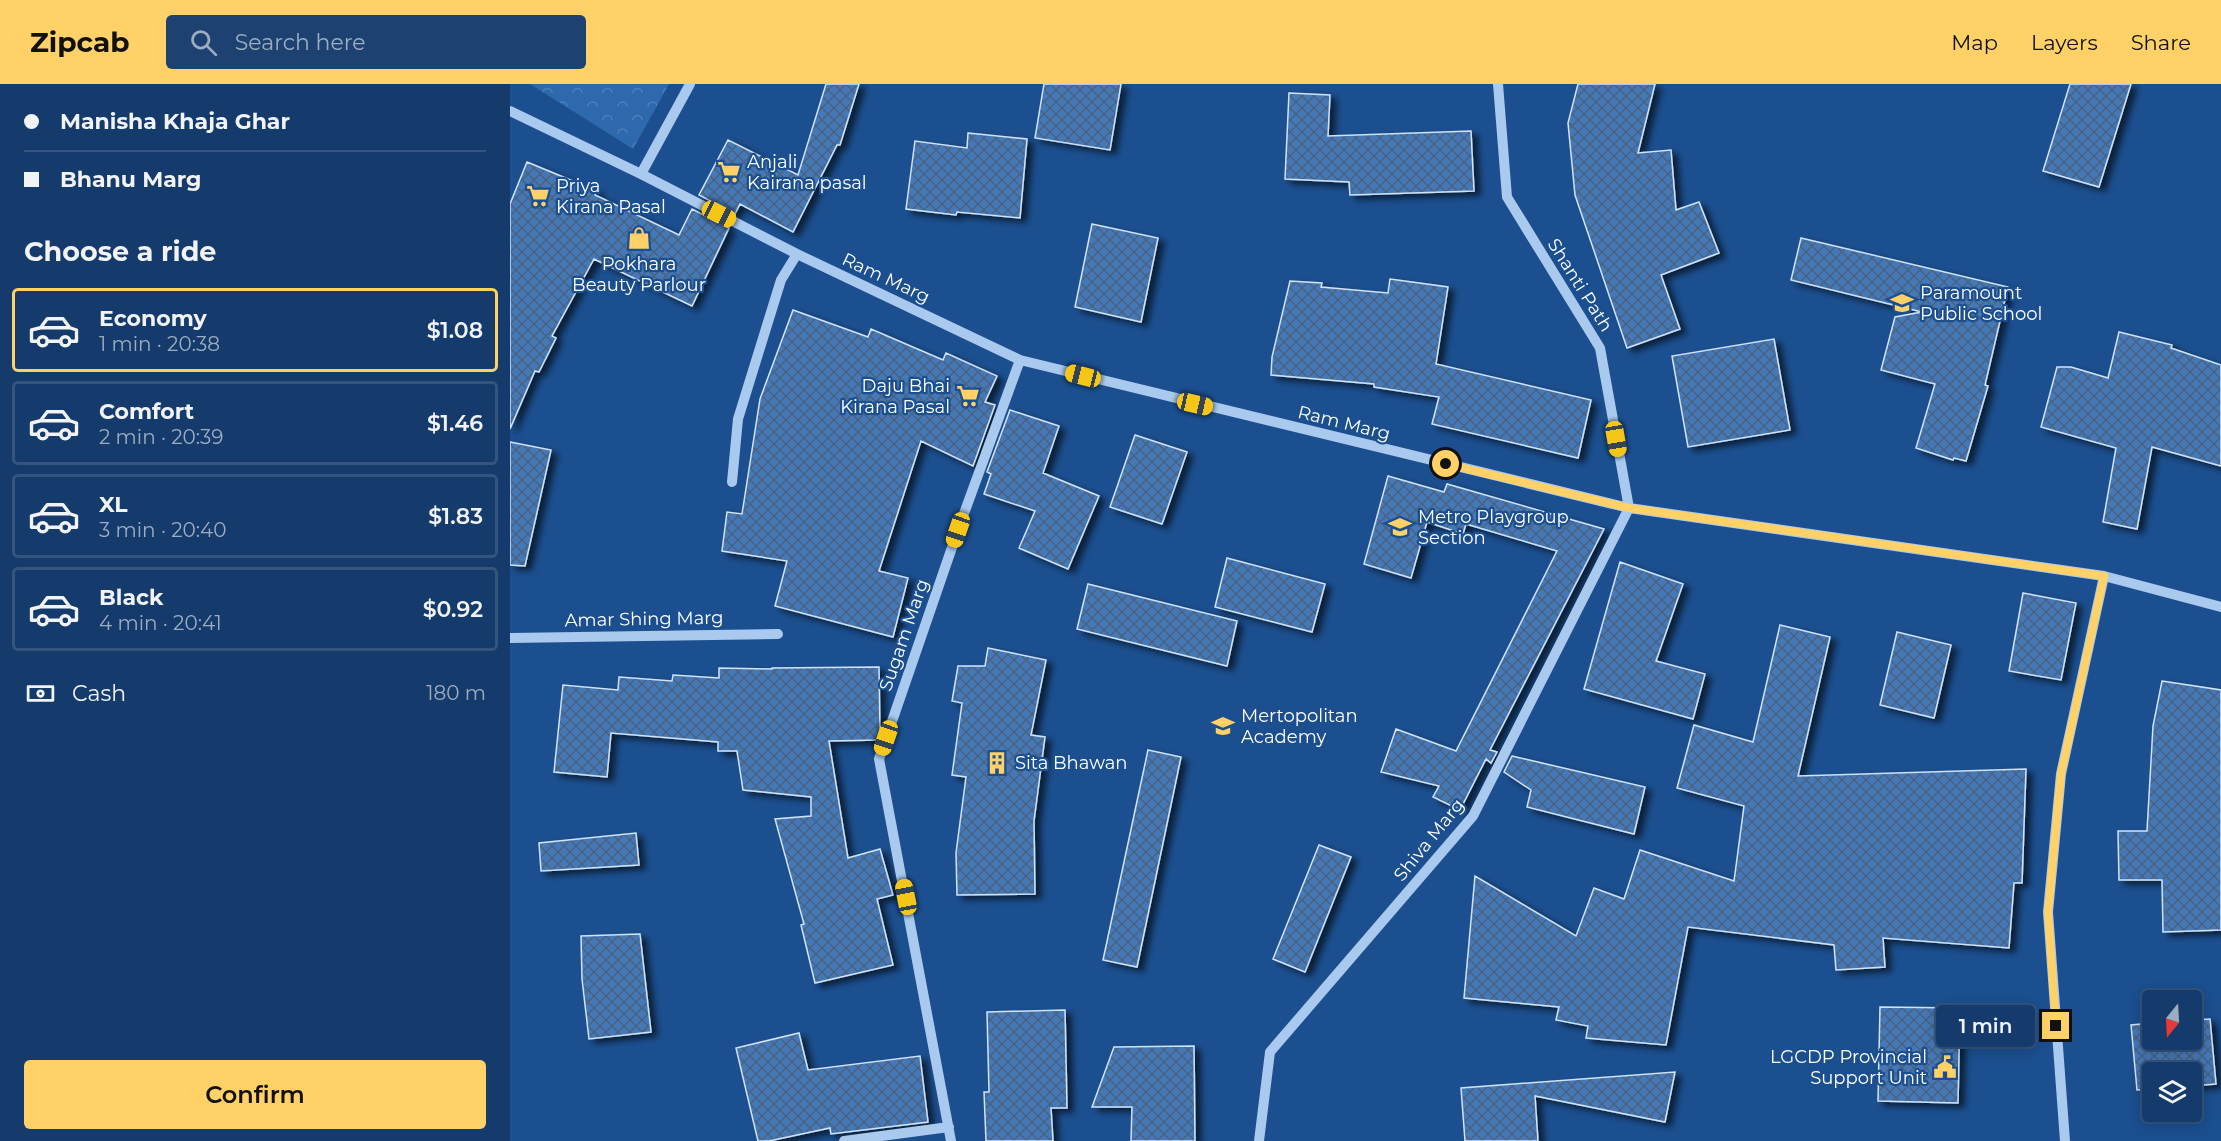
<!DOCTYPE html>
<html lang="en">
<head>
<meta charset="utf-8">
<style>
	body { margin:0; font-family:Montserrat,sans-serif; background:#1d4271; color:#f1f3f6; height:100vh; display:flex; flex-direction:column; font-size:22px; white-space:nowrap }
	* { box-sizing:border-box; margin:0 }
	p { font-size:20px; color:#9dadc1 }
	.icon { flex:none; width:33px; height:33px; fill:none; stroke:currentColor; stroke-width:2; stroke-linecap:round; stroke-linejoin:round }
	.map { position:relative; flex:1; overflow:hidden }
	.panel { display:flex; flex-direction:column; background:#143b6b; width:510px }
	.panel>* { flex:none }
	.hud { display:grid; align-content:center; height:132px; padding:0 24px; background:#143b6b }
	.needle { width:39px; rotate:198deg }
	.controls { position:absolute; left:1632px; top:906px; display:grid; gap:12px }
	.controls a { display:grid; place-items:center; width:60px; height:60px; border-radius:6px; background:#143b6b; box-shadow:0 3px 15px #0003,0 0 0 2px #33557e; font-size:30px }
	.end { position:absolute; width:27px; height:27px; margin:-14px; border:8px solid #ffd166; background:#111; box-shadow:0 0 0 3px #111 }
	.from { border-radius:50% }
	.bubble { position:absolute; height:42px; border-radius:6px; background:#143b6b; box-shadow:0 3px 15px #0003,0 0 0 2px #33557e; font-size:20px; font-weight:600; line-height:42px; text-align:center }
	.car { position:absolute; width:18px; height:36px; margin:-18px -9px; border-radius:8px; box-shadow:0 0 4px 2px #0007; background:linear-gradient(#f5c518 24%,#345 0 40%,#f5c518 0 76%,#345 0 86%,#f5c518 0) }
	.hud b { display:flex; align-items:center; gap:21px; height:57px; font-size:22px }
	.hud b+b { border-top:2px solid #33557e }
	.hud i { width:15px; height:15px; background:#f1f3f6 }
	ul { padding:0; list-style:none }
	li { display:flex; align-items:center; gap:18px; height:84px; margin:0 12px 9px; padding:0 12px; border:3px solid #33557e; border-radius:6px }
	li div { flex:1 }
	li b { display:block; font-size:22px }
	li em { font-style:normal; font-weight:600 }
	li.current { border-color:#ffd166 }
	li>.icon { width:54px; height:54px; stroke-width:1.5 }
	h2 { padding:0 24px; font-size:27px; line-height:72px }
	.pay { display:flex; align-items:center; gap:15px; height:66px; padding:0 24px; font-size:22px }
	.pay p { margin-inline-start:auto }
	.button { display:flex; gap:12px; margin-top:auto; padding:12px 24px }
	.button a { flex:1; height:69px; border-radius:6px; background:#ffd166; color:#111; font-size:24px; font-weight:600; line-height:69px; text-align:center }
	header { display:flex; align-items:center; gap:36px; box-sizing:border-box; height:84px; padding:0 30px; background:#ffd166; color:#111 }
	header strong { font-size:28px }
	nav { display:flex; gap:33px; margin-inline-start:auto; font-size:21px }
	.search { width:420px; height:54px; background:#1d4271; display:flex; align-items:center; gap:15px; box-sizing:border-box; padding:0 21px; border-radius:6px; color:#9dadc1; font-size:22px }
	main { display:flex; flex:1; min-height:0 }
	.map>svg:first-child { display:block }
	.forest { fill:url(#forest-crowns) }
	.building { fill:url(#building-cross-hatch); stroke:#cfe3fa; stroke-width:1.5; filter:url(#shadow) }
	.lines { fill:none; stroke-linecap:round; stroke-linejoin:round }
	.minor { stroke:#a9c9ee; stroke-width:10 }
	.route { stroke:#ffd166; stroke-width:8 }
	.labels { text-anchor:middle; stroke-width:4.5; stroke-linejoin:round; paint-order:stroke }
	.poi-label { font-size:18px; fill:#fff; stroke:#1b4f8f; text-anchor:start }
	.street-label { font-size:18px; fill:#fff; stroke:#1b4f8f }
</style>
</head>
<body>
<header>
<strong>Zipcab</strong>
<div class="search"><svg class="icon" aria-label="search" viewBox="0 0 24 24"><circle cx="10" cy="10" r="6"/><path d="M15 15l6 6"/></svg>Search here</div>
<nav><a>Map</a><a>Layers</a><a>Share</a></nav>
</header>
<main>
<section class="panel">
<div class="hud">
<b><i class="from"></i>Manisha Khaja Ghar</b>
<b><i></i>Bhanu Marg</b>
</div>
<h2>Choose a ride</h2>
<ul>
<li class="current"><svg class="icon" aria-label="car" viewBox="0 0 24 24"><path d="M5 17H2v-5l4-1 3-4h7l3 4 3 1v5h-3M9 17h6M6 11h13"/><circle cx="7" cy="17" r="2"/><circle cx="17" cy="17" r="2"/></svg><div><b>Economy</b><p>1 min · 20:38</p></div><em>$1.08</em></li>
<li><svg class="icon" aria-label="car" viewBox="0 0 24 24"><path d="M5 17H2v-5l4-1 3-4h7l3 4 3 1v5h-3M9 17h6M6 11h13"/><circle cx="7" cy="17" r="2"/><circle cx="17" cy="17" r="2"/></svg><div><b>Comfort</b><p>2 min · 20:39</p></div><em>$1.46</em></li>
<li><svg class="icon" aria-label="car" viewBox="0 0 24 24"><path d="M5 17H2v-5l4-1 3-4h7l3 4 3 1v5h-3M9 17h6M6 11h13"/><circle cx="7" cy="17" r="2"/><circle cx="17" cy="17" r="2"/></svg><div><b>XL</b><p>3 min · 20:40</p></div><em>$1.83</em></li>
<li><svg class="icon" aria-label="car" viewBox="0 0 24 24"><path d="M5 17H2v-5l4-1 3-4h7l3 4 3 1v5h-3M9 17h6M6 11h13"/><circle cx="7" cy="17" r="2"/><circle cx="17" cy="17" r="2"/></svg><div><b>Black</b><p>4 min · 20:41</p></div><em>$0.92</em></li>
</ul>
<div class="pay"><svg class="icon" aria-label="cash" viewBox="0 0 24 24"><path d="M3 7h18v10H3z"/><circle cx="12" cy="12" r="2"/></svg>Cash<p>180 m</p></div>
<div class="button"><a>Confirm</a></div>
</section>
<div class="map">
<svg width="1711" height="1057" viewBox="0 0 1711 1057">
	<defs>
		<pattern id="forest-crowns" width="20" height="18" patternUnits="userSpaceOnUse" patternTransform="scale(1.5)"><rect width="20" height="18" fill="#2e69ad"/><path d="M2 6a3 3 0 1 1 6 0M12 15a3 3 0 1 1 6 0" fill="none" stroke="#4d80b9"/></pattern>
		<pattern id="building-cross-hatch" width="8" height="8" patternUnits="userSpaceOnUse" patternTransform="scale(1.5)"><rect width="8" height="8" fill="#4478b7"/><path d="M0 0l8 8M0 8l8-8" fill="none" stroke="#486282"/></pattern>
		<filter id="shadow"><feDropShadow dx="6" dy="4" stdDeviation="3" flood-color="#0009"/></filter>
	</defs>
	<rect width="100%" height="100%" fill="#1b4f8f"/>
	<path class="forest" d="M20,0H159L123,65Z"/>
	<path class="building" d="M316,0H349L330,61H327L283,148L230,120L225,130L189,111L218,56L288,91Z
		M534,0H611L600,66L525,54Z
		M1068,0H1145L1128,69L1161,66L1166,126L1189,118L1209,169L1151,191L1170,245L1117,264L1065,111L1058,39Z
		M1560,0H1621L1589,103L1533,87Z
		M779,9L820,11L818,52L961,47L964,107L840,111L839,98L775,95Z
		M458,49L517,55L510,134L447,128L446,131L396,125L405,57L457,64Z
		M17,78L87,107L85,111L169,151L182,125L219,144L182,222L84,175L42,252L46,254L29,288L25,287L0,345V120Z
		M582,140L648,154L631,238L565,223Z
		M1291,154L1498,203L1475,301L1478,302L1456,377L1444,374L1443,376L1406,364L1425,300L1371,286L1385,233L1412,228L1281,196Z
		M880,195L938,203L926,280L1081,316L1068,374L922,340L929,313L864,303V300L761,291L762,273L780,197L812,199L811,203L878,209Z
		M283,226L358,253L361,245L433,276L436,269L487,292L475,318L485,321L463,382L411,357L369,487L398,494L383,553L265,522L277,477L212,467L217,428L232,430L250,315Z
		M1609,248L1662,261L1661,264L1711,281V382L1642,363L1627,445L1593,438L1606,364L1531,343L1547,283H1561L1598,294Z
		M1264,255L1280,346L1178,363L1162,272Z
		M500,326L549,342L533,389L589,412L558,485L509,464L525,427L474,410L481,390L477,388Z
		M625,351L677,368L652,440L600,423Z
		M0,358L41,366L15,482L0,481Z
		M878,392L934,408L937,400L1094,445L980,666L987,668L981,679L976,675L950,726L923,713L929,702L871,688L886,645L946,667L1047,467L956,440L953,450L917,438L901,494L854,480Z
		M717,474L815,500L802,548L705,523Z
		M1110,478L1173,500L1146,577L1195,590L1183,635L1074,605Z
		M578,500L727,537L717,582L567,545Z
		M1513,509L1566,519L1551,596L1499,587Z
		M1270,541L1320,553L1288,692L1516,685L1512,799H1504L1499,864L1373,854L1375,883L1326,886L1324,861L1178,843L1156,961L1076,954L1078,942L1046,936L1049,923L954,914L965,792L1066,852L1084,804L1114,815L1130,766L1224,797L1234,722L1167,704L1184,641L1243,658Z
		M1387,548L1441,561L1424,634L1370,621Z
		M478,564L536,576L521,651L535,653L524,737L525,810L447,811L446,769L456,693L442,691L452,619L442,617L448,582H475Z
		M369,583L370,650L368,656L319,657L338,774L370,765L383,811L367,815L383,881L305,899L291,841L294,840L265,735L301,732V713L233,706L227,667H208V658L101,649L97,693L44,688L53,601L108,606L109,593L162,597L163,591L209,594V584L262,585V584Z
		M1652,597L1711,606V846L1653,848L1652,796H1609L1608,747H1637L1643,642Z
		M638,666L671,673L627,883L593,876Z
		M1002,672L1135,703L1124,750L1017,723L1021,706L994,688Z
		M126,749L129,781L31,787L29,759Z
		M809,761L841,773L795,888L763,875Z
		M130,850L141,948L79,955L72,895L71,852Z
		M1370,923L1450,924L1448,1019L1368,1017Z
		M555,926L557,1024H541L543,1057H476L474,1008H479L477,928Z
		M1700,935L1706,1000L1682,1002V988H1642V1005L1627,1006L1621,941L1642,939V956H1682V936Z
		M289,949L298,986L410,972L418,1038L321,1050L320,1044L259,1057H248L226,964Z
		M684,962L685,1057H621L622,1023H582L604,963Z
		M1165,988L1155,1038L1025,1012L1028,1057H955L951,1004Z"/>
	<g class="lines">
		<path class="minor" d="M0,27L131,90L287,170L510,276L1119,424L1594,492L1711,523
			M131,90L180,0
			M222,398L228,335L271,196L287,170
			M0,554L268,550
			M334,1057L439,1043
			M441,1057L369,675L448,446L510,276
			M749,1057L760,968L963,732L1119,424L1090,264L997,113L988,0
			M1555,1057L1538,828L1551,690L1594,492"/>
	</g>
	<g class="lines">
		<path class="route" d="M936,380L1119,424L1594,492L1551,690L1538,828L1546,942"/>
	</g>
	<defs>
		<g id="supermarket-bare" transform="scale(1.8)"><path d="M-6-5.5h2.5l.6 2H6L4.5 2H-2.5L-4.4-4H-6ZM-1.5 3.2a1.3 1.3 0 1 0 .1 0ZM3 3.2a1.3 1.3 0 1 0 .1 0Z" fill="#ffd166" stroke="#1b4f8f" stroke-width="2.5" paint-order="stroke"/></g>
		<g id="shop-bare" transform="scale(1.8)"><path d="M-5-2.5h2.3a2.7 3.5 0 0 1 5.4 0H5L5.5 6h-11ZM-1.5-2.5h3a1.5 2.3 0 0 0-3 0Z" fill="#ffd166" stroke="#1b4f8f" stroke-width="2.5" paint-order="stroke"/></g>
		<g id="school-bare" transform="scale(1.8)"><path d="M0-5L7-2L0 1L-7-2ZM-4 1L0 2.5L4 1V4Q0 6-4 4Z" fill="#ffd166" stroke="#1b4f8f" stroke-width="2.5" paint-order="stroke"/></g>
		<g id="building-bare" transform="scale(1.8)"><path d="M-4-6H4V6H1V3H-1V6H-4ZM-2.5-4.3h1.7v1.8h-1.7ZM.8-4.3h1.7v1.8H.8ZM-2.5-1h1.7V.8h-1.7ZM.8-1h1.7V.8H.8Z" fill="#ffd166" stroke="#1b4f8f" stroke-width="2.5" paint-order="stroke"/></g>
		<g id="civic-bare" transform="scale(1.8)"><path d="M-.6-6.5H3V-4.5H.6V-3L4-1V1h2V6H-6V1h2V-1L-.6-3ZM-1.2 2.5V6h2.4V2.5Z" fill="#ffd166" stroke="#1b4f8f" stroke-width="2.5" paint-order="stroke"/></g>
	</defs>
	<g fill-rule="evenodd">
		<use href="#supermarket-bare" x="219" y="88"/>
		<use href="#supermarket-bare" x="28" y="112"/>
		<use href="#shop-bare" x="129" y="154"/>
		<use href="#school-bare" x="1392" y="219"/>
		<use href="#supermarket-bare" x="458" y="312"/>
		<use href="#school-bare" x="890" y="443"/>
		<use href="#school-bare" x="713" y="642"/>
		<use href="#building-bare" x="487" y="679"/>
		<use href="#civic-bare" x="1435" y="983"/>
	</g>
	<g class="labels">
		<g class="poi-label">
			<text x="237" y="84">Anjali<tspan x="237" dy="21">Kairana pasal</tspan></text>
			<text x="46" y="108">Priya<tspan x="46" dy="21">Kirana Pasal</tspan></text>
			<text x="129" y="186" text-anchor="middle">Pokhara<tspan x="129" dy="21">Beauty Parlour</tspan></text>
			<text x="1410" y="215">Paramount<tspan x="1410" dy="21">Public School</tspan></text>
			<text x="440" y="308" text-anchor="end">Daju Bhai<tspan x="440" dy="21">Kirana Pasal</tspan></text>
			<text x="908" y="439">Metro Playgroup<tspan x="908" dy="21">Section</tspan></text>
			<text x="731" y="638">Mertopolitan<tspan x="731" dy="21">Academy</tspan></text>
			<text x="505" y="685">Sita Bhawan</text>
			<text x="1417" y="979" text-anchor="end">LGCDP Provincial<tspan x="1417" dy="21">Support Unit</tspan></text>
		</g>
		<g class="street-label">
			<text transform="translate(376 194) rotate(25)" y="6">Ram Marg</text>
			<text transform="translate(1070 201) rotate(58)" y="6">Shanti Path</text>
			<text transform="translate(834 339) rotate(14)" y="6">Ram Marg</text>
			<text transform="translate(134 535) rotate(-1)" y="6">Amar Shing Marg</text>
			<text transform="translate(394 551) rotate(-71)" y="6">Sugam Marg</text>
			<text transform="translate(919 756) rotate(-51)" y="6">Shiva Marg</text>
		</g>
	</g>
</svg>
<div class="controls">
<a><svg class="needle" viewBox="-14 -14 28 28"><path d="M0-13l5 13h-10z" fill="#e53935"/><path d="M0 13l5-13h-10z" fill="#9dadc1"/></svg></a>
<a><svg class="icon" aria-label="layers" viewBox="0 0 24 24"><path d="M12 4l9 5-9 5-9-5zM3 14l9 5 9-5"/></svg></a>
</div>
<i class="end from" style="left:936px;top:380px"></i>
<i class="end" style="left:1546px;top:942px"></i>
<div class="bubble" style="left:1426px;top:921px;width:99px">1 min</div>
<i class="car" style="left:209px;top:130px;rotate:117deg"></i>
<i class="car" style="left:573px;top:292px;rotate:284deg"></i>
<i class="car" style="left:685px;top:320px;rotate:103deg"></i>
<i class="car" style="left:1106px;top:355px;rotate:170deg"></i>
<i class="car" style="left:448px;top:446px;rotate:199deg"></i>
<i class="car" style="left:376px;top:654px;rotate:199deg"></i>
<i class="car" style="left:396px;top:813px;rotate:349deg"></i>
</div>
</main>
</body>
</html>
